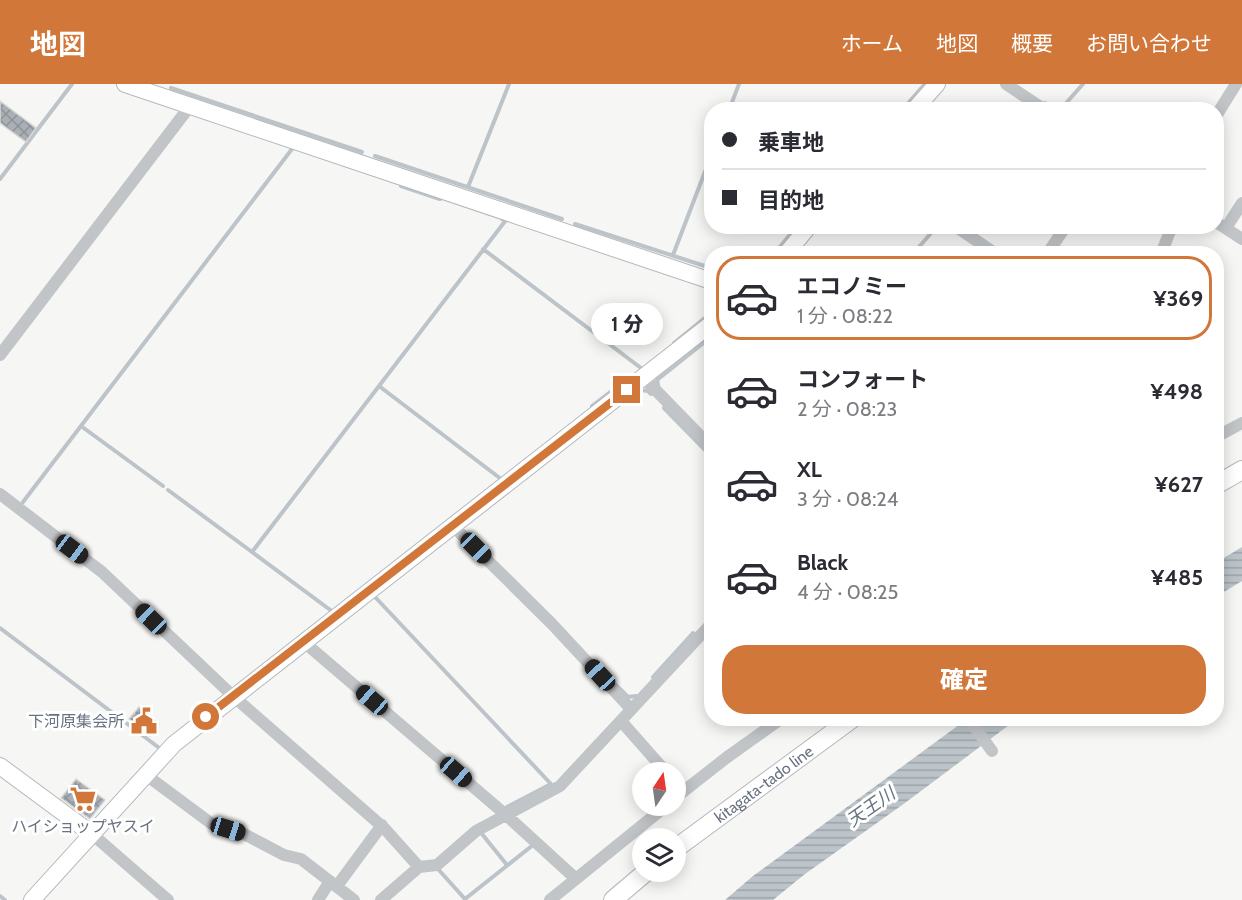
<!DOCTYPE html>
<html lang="ja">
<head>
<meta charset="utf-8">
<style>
	body { margin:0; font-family:Cabin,"Noto Sans JP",sans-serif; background:#f2f2f3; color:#2b2b33; height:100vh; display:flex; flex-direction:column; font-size:22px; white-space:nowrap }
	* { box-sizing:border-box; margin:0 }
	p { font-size:20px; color:#7c7c81 }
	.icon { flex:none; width:33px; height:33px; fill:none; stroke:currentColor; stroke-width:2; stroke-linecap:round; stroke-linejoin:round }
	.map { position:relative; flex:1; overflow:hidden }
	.drawer { position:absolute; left:704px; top:162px; width:520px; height:480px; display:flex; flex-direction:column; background:#fff; border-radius:24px; box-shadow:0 3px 15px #0003 }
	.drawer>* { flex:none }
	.guide { position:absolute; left:704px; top:18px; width:520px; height:132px; border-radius:24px; box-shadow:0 3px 15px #0003; display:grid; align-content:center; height:132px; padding:0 18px; background:#fff }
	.needle { width:39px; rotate:13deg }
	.buttons { position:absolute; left:632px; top:678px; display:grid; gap:12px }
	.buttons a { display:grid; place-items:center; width:54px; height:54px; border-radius:50%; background:#fff; box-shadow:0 3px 15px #0003; font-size:30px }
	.end { position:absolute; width:27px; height:27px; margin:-14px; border:8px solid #d17739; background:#fff; box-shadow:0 0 0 3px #fff }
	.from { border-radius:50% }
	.bubble { position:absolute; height:42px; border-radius:21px; background:#fff; box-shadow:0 3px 15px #0003; font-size:20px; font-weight:800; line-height:42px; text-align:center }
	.car { position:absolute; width:18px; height:36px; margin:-18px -9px; border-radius:8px; box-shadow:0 0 4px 2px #0007; background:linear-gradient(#222 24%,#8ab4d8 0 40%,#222 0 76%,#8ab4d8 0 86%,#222 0) }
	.guide b { display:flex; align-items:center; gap:21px; height:57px; font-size:22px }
	.guide b+b { border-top:2px solid #e1e1e2 }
	.guide i { width:15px; height:15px; background:#2b2b33 }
	ul { padding:10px 0 0; list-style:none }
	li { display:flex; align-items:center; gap:18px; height:84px; margin:0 12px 9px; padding:0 6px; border:3px solid transparent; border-radius:24px }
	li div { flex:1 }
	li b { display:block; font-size:22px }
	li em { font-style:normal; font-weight:800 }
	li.selected { border-color:#d17739 }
	li>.icon { width:54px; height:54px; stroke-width:1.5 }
	.action { display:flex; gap:12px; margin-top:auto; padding:12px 18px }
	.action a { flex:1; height:69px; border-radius:24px; background:#d17739; color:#fff; font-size:24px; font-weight:800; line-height:69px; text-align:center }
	header { display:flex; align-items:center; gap:36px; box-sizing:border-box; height:84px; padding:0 30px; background:#d17739; color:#fff }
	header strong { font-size:28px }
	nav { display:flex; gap:33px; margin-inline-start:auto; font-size:21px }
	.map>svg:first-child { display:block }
	.water { fill:url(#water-rules) }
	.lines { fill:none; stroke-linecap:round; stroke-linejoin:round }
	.stream { stroke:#bcc4c9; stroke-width:4 }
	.building { fill:url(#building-cross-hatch); stroke:#d7d8d6; stroke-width:1.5 }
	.secondary-casing { stroke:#b5b8bd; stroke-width:18 }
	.primary-casing { stroke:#b6b8bc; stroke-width:20 }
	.street { stroke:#c2c5c8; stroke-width:12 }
	.secondary { stroke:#fff; stroke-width:16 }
	.primary { stroke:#fff; stroke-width:18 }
	.route { stroke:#d17739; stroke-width:8 }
	.labels { text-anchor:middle; stroke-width:6; stroke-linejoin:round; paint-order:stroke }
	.poi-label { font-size:16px; fill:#687281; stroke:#fff; text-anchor:end }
	.street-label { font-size:16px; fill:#687281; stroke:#fff }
	.water-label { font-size:18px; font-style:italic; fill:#64737e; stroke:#fff }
</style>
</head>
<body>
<header>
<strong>地図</strong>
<nav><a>ホーム</a><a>地図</a><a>概要</a><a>お問い合わせ</a></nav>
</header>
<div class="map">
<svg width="1242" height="816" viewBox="0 0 1242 816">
	<defs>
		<pattern id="water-rules" width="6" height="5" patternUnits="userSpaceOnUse" patternTransform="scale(1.5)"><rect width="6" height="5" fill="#bcc4c9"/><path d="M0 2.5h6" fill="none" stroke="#9da4a9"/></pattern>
		<pattern id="building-cross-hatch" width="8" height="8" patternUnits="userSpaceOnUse" patternTransform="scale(1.5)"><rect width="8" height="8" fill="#aaafb5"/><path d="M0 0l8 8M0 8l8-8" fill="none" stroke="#8e9399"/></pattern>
	</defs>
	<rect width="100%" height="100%" fill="#f6f6f4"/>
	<path class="water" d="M1242,463V497L1217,512V478Z
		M967,635H1017L905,719L805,790L773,816H725L753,792Z"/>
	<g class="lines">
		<path class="stream" d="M171,4L362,68
			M1045,19L1054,26
			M729,26L739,0
			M902,26L925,0
			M1060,26L1083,0
			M375,72L562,135
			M0,95L72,0
			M401,102L440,115
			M468,103L509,0
			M575,140L711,184
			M483,165L641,284
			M774,170L797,142
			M913,170L937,142
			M673,171L711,72
			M674,259L711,229
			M658,301L657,296L711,253
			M379,302L501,395
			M641,306L648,307L651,310
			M592,322L626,296
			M664,324L711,372
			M81,342L163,402
			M168,406L252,468
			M23,418L292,65
			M376,514L551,700L507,723
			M333,528L252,468L506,136L502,135
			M0,544L158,663
			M653,593L693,549
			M616,601L628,613L636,612
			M482,750L507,781
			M438,785L465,815L533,761
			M0,812L5,816"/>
	</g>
	<path class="building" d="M0,17L36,44L26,58L0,39Z
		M139,623L159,640L150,652L129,635Z
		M76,695L105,716L90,735L61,714Z"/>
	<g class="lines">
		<g class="secondary-casing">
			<path id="secondary" d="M125,0L711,197
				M914,26L937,0
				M786,170L809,142
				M0,682L92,750
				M32,816L174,660L711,240"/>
		</g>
		<g class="primary-casing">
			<g id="primary">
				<path d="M1216,401L1242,386"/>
				<path id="s1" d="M675,765L853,634"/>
				<path d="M613,816L646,788"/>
			</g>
		</g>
		<path class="street" d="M1006,0L1045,26
			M1216,32L1236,0
			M1216,138L1242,155
			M955,142L996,170
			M1226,144L1242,119
			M1047,170L1066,142
			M1161,170L1172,142
			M0,271L190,22
			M643,293L711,363
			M1216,353L1242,339
			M0,410L102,488L233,612L384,744L419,783
			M453,442L552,540L631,625
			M305,559L506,731L575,794
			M968,634L992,667
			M621,637L666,688
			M146,691L212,740L244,750L284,771L301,775L354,816
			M675,714L726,674L782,634
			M92,750L168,816
			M337,802L382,741
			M318,816L330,797
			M381,816L419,783L437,781L476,747L560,702L711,540
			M550,816L666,722"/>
		<use href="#secondary" class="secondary"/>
		<use href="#primary" class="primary"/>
	</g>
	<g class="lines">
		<path class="route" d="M206,633L627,306"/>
	</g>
	<defs>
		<g id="civic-bare" transform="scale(2.07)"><path d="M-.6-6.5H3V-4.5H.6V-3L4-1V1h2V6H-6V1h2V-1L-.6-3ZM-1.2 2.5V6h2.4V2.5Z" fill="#d17739" stroke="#fff" stroke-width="2.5" paint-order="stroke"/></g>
		<g id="supermarket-bare" transform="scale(2.07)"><path d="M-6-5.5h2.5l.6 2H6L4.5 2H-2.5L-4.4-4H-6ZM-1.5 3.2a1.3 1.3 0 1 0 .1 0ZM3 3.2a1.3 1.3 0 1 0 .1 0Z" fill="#d17739" stroke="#fff" stroke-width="2.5" paint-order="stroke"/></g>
	</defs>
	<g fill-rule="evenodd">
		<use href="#civic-bare" x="144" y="637"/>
		<use href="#supermarket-bare" x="83" y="715"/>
	</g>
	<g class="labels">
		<g class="poi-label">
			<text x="124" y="643">下河原集会所</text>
			<text x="83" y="748" text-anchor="middle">ハイショップヤスイ</text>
		</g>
		<g class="street-label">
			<text dy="6" stroke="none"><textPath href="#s1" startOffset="110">kitagata-tado line</textPath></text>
		</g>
		<g class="water-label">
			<text transform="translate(871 723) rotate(-35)" y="6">天王川</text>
		</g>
	</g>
</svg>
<div class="buttons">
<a><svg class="needle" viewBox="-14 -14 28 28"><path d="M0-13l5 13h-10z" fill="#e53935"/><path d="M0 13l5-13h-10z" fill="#7c7c81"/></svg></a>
<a><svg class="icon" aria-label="layers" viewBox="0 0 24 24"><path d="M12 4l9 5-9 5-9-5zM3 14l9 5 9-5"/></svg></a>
</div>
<i class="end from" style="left:206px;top:633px"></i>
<i class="end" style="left:627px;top:306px"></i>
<div class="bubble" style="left:591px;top:219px;width:72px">1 分</div>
<i class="car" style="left:476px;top:464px;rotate:135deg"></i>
<i class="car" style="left:72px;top:465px;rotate:127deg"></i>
<i class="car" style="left:151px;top:535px;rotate:314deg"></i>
<i class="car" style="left:600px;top:591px;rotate:317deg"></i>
<i class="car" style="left:372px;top:616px;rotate:311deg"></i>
<i class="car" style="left:456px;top:688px;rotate:131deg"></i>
<i class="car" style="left:228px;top:745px;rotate:107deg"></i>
<div class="guide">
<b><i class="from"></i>乗車地</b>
<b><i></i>目的地</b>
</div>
<section class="drawer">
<ul>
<li class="selected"><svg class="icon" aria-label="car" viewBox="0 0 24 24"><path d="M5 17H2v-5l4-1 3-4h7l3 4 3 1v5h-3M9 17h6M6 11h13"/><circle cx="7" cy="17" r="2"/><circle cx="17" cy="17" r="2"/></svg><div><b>エコノミー</b><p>1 分 · 08:22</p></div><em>¥369</em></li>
<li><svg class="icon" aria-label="car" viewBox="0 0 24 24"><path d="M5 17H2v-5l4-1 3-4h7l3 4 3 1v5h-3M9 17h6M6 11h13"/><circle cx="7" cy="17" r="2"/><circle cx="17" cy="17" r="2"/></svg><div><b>コンフォート</b><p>2 分 · 08:23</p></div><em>¥498</em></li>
<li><svg class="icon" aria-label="car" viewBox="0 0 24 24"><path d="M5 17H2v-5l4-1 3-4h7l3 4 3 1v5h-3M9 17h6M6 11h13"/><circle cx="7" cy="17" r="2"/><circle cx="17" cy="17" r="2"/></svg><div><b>XL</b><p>3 分 · 08:24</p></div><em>¥627</em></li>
<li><svg class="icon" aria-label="car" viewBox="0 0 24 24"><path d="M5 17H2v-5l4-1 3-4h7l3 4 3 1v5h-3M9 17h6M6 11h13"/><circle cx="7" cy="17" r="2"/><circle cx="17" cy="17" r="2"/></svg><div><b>Black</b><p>4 分 · 08:25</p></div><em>¥485</em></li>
</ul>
<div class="action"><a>確定</a></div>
</section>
</div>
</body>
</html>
